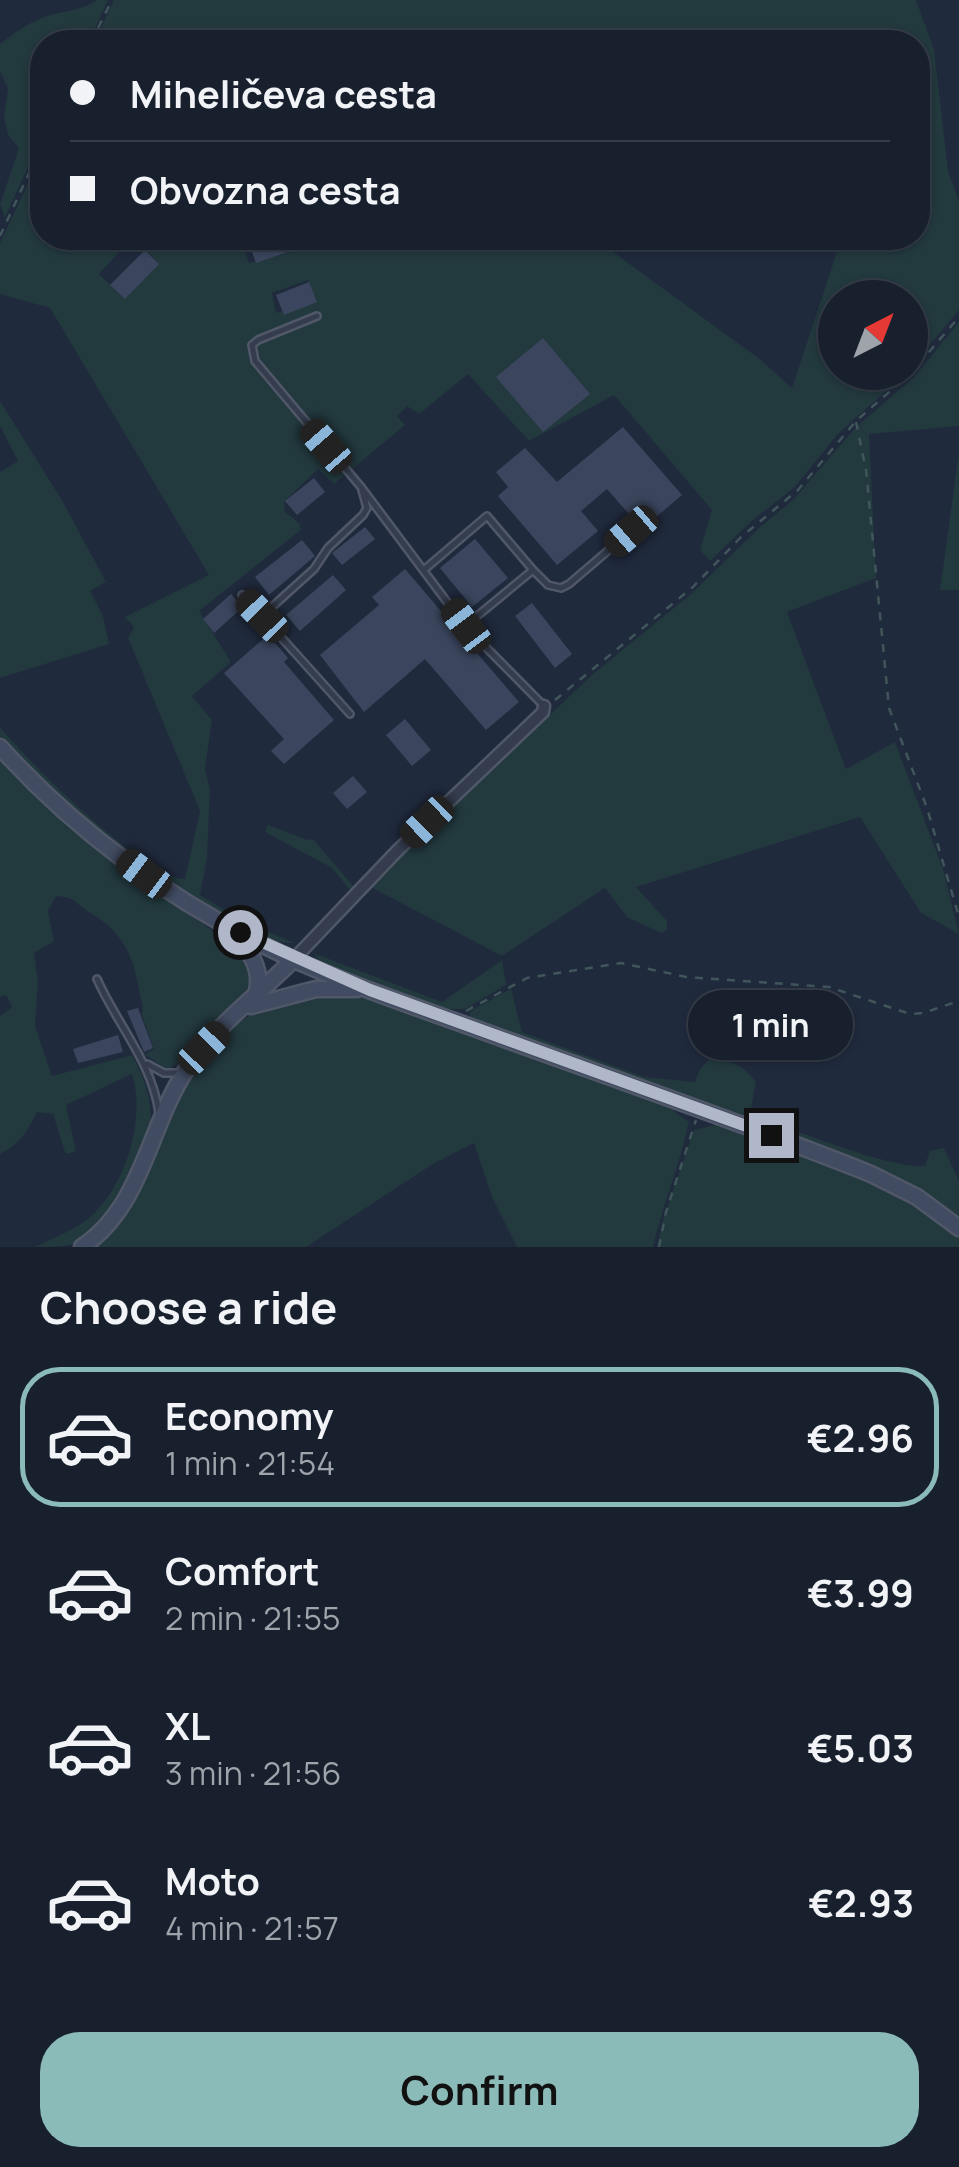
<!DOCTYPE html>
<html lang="en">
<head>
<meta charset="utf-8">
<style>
	body { margin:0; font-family:Manrope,sans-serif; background:#252d3a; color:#f1f3f6; height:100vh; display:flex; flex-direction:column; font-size:38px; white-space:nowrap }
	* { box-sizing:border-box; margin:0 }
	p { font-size:32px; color:#9fa3aa }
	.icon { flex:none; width:55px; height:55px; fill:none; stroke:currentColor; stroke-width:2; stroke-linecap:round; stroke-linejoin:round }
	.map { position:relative; height:1247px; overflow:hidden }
	.details { display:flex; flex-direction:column; background:#18202e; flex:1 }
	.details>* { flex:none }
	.guide { position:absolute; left:30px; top:30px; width:900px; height:220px; border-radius:40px; box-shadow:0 2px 8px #0004,0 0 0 2px #363e4a; display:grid; align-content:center; height:220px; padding:0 40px; background:#18202e }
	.needle { width:65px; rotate:42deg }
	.tools { position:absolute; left:818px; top:280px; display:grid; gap:20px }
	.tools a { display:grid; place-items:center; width:110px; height:110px; border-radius:50%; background:#18202e; box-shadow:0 2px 8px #0004,0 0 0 2px #363e4a; font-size:50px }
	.end { position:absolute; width:45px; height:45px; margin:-22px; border:12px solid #afb7c9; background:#111; box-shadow:0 0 0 5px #111 }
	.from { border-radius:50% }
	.bubble { position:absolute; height:70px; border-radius:35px; background:#18202e; box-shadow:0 2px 8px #0004,0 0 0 2px #363e4a; font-size:32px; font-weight:700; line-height:70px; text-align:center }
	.car { position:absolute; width:30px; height:60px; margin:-30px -15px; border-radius:12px; box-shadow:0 0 8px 2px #0007; background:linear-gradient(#222 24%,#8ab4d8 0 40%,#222 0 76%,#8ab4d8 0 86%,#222 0) }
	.guide b { display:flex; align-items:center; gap:35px; height:95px; font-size:38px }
	.guide b+b { border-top:2px solid #363e4a }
	.guide i { width:25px; height:25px; background:#f1f3f6 }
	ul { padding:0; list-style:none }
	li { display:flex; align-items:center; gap:30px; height:140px; margin:0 20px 15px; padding:0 20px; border:5px solid transparent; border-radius:40px }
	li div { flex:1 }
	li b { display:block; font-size:38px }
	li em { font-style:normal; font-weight:700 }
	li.selected { border-color:#8bbbb9 }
	li>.icon { width:90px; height:90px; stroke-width:1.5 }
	h2 { padding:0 40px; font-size:45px; line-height:120px }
	.action { display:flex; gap:20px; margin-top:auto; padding:20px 40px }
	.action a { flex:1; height:115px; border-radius:40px; background:#8bbbb9; color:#111; font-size:40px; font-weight:700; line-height:115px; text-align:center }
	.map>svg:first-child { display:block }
	.green { fill:#22393e; fill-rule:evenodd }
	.building { fill:#3b465e }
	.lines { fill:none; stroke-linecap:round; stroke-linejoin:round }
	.lane-casing { stroke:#4f5768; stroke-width:10 }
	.street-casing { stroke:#4f5768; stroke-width:15 }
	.secondary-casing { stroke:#4f5768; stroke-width:19 }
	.path { stroke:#40565b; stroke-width:2.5; stroke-dasharray:8 8; stroke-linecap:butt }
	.lane { stroke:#343c4d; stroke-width:5 }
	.street { stroke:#343c4d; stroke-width:10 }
	.secondary { stroke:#414b61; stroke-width:14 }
	.route { stroke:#afb7c9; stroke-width:12 }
</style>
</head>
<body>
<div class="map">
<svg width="959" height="1247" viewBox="0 0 959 1247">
	<rect width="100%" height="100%" fill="#202a3d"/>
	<path class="green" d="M97,0H108L89,42H42V136L5,218L0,204L19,148L8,135L4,117L8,89L0,71V44C14,33 26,24 42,18C62,10 79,12 97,0Z
		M114,0H916L934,49L948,171L959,201V310L910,368V298H835V372L906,373L838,434L794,488L754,519L710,561L700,550L712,510L614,395L529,441L468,374L419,414L407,406L397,416L405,425L334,484L318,469L284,502L285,512L299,523L301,530L199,611L231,662L192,696L212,720L205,769L210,790L207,858L200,895L241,920L294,943C272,944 250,929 230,919C143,873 65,809 0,737V727C26,760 147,880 185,879L200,811L128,638L134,627L125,617L209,575L50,308L0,294V243L42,154V238H132L99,274L122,296L157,261L134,238H235L237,242L242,241L249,263L304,248L303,238H594L761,360L792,388L837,252L794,238H918V42H94ZM308,280L314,302L276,313L272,293Z
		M959,322V426L869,434L876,578L787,612L846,769L895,742L943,869L959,934L921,913L860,817L636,887L667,921V929L662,933L628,918L605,888L502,956L369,886L593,674L691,594L760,527L792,501L856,427L913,378Z
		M0,401L63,502L106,582L90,591L103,616L109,644L0,678V472L18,461L0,426Z
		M959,452V590H940Z
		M0,760L94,848L239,949C247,958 254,972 251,985C246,1003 185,1063 167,1069L144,1054L154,1049L141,1013L143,1011C135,965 131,937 89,912C73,902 77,898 56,896L48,911L54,941L34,953L38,982L35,1026L52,1076L132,1055C142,1074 150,1092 151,1114C152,1151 108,1228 74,1244C63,1247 48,1247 35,1247C53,1238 75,1230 90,1217C126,1186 146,1118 132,1074L66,1105L76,1151L68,1154L65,1152L53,1114L37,1112C27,1132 20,1144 0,1154V1016L12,1007L6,995L0,997Z
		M268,825L307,840L313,839L354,887L350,890L332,868L265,832Z
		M313,953L442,1002L502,960L506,985L465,1009H440L335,968L319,960Z
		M511,989L522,1032L644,1077L695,1082L700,1069L709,1060C730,1061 745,1064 756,1083L750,1114C792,1128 885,1168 925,1166L930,1151L944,1148L959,1181V1217L920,1192L472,1019L469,1013L474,1009Z
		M331,993L380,1001L666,1105L689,1122C680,1164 663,1205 653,1247H517L492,1197L474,1143L433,1164L306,1247H90C122,1223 130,1201 146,1166C174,1103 206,1026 278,1002C294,997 314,996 331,993Z
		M719,1124L868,1180L931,1215L959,1237V1247H657L663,1220L694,1130Z"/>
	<path class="building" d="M247,238H295L299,248L256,263Z
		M145,250L159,264L125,299L110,285Z
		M309,282L317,302L284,315L276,295Z
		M543,338L590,394L543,432L496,377Z
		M623,427L682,495L642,529L607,489L581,511L598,531L557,565L498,496L508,487L496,472L525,448L557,482Z
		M314,478L325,492L297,515L285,501Z
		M365,527L375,539L342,565L332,553Z
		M475,539L508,578L472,607L440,568Z
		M302,540L315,556L269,595L255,577Z
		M405,569L519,702L486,730L425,659L364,712L320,655L379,605L372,597Z
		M333,575L346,590L300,631L286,615Z
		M231,594L243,607L214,633L203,619Z
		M532,603L572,654L555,668L515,616Z
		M268,635L288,658L284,662L334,720L284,764L271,751L284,739L224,673Z
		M405,719L431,750L412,766L386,735Z
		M353,776L367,792L347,809L333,793Z
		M138,1008L153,1048L144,1052L127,1011Z
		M118,1035L123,1052L78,1063L73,1049Z"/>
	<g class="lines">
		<g class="lane-casing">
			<path id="lane" d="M317,316L258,340L252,345L255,361L361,487L465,626L542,704
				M425,569L487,516L533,570
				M242,595L262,616L314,569L328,548L363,515L367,508L362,490
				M262,616L350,714
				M465,626L533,570L548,585L561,588L569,584L631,531
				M97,979C118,1026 152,1062 159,1113
				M147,1064L164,1073H178"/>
		</g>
		<g class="street-casing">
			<path id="street" d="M294,959L398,850L543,712L544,706"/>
		</g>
		<g class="secondary-casing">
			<path id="secondary" d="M0,747C73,828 162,894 259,943C338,983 424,1009 507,1040C629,1084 751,1126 871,1174L917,1197L959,1228
				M231,932C249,950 264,968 256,995
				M251,1006L316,989H357
				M82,1247C143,1206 148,1128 186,1070C213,1028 259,994 294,959"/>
		</g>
		<path class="path" d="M91,42L112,0
			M0,236L42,145
			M856,422L866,470L889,708L927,808L959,917
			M555,700L693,587L740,538L798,490L856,421L911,373L959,317
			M466,1011L527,978L621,963L686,977L829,987L910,1014L923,1013L959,1001
			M659,1247L666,1212L696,1120"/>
		<use href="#lane" class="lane"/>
		<use href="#street" class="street"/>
		<use href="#secondary" class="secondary"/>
	</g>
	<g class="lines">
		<path class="route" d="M240,932L370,990L771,1135"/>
	</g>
</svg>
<div class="tools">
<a><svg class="needle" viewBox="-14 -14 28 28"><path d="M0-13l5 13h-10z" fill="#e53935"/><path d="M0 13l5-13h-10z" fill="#9fa3aa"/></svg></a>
</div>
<i class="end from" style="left:240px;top:932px"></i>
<i class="end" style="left:771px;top:1135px"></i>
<div class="bubble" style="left:688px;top:990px;width:165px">1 min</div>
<i class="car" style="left:326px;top:446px;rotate:319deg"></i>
<i class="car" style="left:631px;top:531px;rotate:229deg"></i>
<i class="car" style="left:262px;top:616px;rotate:316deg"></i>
<i class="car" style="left:466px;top:626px;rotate:323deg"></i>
<i class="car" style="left:427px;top:822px;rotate:226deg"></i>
<i class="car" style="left:144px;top:874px;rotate:307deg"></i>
<i class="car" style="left:204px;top:1048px;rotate:44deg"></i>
<div class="guide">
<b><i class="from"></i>Miheličeva cesta</b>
<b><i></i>Obvozna cesta</b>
</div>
</div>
<section class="details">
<h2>Choose a ride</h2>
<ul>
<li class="selected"><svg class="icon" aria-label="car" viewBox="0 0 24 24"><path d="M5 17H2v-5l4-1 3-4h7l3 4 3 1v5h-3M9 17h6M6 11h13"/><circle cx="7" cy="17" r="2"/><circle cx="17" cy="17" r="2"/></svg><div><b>Economy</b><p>1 min · 21:54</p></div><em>€2.96</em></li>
<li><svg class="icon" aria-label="car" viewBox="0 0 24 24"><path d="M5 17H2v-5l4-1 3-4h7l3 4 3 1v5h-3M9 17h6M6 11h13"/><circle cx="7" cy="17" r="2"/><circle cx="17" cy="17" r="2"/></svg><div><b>Comfort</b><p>2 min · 21:55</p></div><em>€3.99</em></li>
<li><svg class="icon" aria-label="car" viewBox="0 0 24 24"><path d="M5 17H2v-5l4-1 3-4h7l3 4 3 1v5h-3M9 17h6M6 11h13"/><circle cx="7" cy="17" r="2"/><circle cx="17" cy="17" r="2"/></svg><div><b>XL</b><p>3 min · 21:56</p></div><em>€5.03</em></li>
<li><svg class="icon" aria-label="car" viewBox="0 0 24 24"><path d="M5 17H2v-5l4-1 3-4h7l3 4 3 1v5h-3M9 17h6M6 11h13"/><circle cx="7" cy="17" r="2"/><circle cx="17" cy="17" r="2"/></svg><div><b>Moto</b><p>4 min · 21:57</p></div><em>€2.93</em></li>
</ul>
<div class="action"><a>Confirm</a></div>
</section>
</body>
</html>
